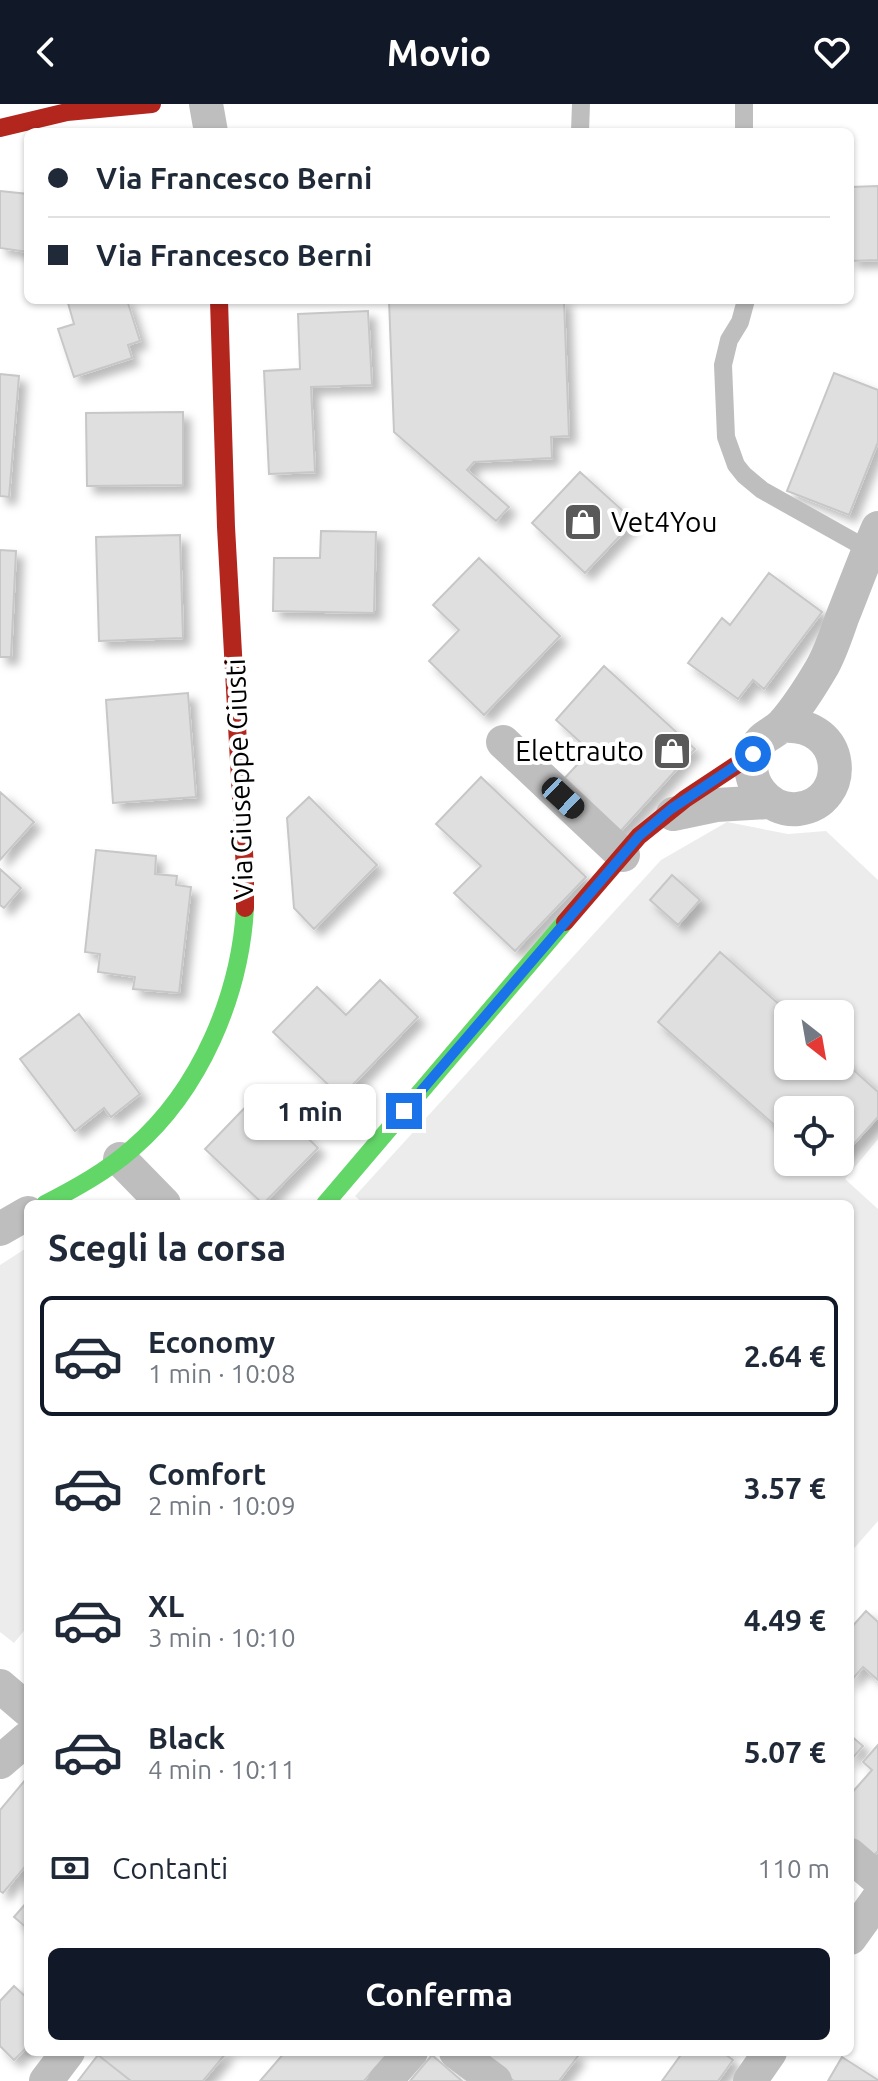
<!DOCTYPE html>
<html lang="it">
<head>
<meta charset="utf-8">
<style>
	body { margin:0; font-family:Ubuntu,sans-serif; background:#f2f2f3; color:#1f2937; height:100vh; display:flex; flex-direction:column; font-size:30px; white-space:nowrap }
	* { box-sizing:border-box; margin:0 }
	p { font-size:26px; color:#747a83 }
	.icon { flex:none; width:44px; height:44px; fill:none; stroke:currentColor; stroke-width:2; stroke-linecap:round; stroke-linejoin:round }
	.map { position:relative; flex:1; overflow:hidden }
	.side { position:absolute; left:24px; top:1096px; width:830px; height:856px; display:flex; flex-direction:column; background:#fff; border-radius:12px; box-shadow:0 2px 6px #0004 }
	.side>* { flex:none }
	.banner { position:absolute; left:24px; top:24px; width:830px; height:176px; border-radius:12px; box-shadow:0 2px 6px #0004; display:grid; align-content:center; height:176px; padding:0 24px; background:#fff }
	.needle { width:52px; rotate:149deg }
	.fabs { position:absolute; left:774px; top:896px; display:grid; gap:16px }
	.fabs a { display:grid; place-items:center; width:80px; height:80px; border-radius:12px; background:#fff; box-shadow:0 2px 6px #0004; font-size:40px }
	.end { position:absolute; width:36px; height:36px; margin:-18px; border:10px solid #1a73e8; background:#fff; box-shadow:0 0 0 4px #fff }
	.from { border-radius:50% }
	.bubble { position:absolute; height:56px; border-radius:12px; background:#fff; box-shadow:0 2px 6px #0004; font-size:26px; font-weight:600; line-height:56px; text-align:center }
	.car { position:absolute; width:24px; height:48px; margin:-24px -12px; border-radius:10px; box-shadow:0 0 6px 2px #0007; background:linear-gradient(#222 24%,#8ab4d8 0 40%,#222 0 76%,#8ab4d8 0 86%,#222 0) }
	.banner b { display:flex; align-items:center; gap:28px; height:76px; font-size:30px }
	.banner b+b { border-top:2px solid #e0e1e3 }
	.banner i { width:20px; height:20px; background:#1f2937 }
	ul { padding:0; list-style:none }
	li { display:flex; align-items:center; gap:24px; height:120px; margin:0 16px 12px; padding:0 8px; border:4px solid transparent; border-radius:12px }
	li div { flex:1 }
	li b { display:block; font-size:30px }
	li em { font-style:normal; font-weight:600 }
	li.current { border-color:#111827 }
	li>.icon { width:72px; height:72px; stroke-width:1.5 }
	h2 { padding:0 24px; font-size:36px; line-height:96px }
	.pay { display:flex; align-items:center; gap:20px; height:88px; padding:0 24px; font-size:30px }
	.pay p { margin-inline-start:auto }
	.action { display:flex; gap:16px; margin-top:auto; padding:16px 24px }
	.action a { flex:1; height:92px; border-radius:12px; background:#111827; color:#fff; font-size:32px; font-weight:600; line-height:92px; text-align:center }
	header { display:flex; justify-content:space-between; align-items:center; height:104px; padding:0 24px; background:#111827; color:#fff; font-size:36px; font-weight:600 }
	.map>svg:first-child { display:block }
	.green { fill:#ececec; fill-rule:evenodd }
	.building { fill:#dfdfdf; stroke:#c7c7c7; stroke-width:2; filter:url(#shadow) }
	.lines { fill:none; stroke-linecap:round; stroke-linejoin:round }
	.lane { stroke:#bebebe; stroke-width:18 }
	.street { stroke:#bebebe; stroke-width:34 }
	.fast { stroke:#63d668; stroke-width:18 }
	.jam { stroke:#b3261e; stroke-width:18 }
	.route { stroke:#1a73e8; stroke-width:10 }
	.labels { text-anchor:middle; stroke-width:8; stroke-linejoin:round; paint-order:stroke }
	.poi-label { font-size:28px; fill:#000; stroke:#fff; text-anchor:start }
	.street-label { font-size:28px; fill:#000; stroke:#fff }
</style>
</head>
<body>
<header><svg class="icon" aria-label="back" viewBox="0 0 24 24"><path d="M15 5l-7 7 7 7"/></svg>Movio<svg class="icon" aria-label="heart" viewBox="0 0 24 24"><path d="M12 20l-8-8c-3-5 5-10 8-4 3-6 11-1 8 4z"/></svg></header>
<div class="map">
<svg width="878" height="1977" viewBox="0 0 878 1977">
	<defs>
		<filter id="shadow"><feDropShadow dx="7" dy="7" stdDeviation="4" flood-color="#0004"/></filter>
	</defs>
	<rect width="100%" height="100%" fill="#fff"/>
	<path class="green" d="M727,718L788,730L826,727L878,776V1035L845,1075L878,1105V1417L850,1449V1100H364L355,1092L661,756ZM788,910H840V962H788ZM788,1006H840V1058H788Z
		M28,1143V1522L14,1539L0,1528V1161Z"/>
	<path class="building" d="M878,82V156L850,157V83Z
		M0,87L28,90V148L0,144Z
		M78,196H127L140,237L128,241L132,254L74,273L58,225L74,220L68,199Z
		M389,196H564L569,332L551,333L552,354L474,358L467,366L509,403L496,417L394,328Z
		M368,207L372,281L311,283L315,368L269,370L264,267L300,265L298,210Z
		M834,269L878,286V338L849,411L787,387Z
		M0,270L19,272L9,393L0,392Z
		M183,308V381L87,382L86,309Z
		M580,368L634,417L585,469L532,419Z
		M321,427L376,428L374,509L273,507L274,454H320Z
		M180,431L183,534L99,537L96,433Z
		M0,446L16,447L11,553H0Z
		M479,454L560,532L484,611L429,557L459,526L433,501Z
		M769,469L822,508L764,585L753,576L738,595L688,559L722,514L730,521Z
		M604,562L695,645L618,730L561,678L590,647L556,616Z
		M188,589L196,693L113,699L106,596Z
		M481,673L586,773L515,847L454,789L481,762L436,720Z
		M0,688L34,718L0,756Z
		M309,693L377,761L314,825L294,804L287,714Z
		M96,746L156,752L155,770L177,772L176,781L191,783L179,889L133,885L135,873L98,868L100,850L85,848Z
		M0,765L21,784L4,804L0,801Z
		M672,771L700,796L678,821L650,796Z
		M720,848L790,910H788V962H840V954L878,988V1013L840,1055V1006H788V1033L658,918Z
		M380,876L418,913L341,993L273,928L317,883L346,911Z
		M79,910L140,990L111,1013L104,1004L75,1027L20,955Z
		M260,988L318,1044L263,1100L205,1045Z
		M866,1507L878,1518V1576L863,1563L850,1578V1525Z
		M850,1631L863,1642L850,1657Z
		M878,1641V1747L870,1756L850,1738V1691L872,1666L863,1658Z
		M26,1675L28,1676V1759L3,1789L0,1787V1706Z
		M28,1797V1825L14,1813Z
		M14,1882L28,1895V1942L14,1956L0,1942V1897Z
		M101,1948H227L203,1977H131L98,1951Z
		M285,1948H389L364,1977H260Z
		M477,1948H573L578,1952L559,1977H514Z
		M683,1948H722L733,1956L718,1977H662Z
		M98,1951L131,1977H78Z
		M432,1951L462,1977H410Z
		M842,1953L878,1976V1977H828Z"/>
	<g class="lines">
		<path class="lane" d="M744,0V28
			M580,28L581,0
			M746,196L740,218L729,236L723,261L726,333L736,361L744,371L762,386L869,446"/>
		<path class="street" d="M206,0L211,28
			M781,622C848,616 851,699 798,705C768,708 743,677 754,649C760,631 773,631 783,620C796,605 811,582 821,565C830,550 836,531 842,514C854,484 865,454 878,424
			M503,638L623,751
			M673,710L716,701L769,698
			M120,1055L164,1100
			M0,1125L28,1109
			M0,1582L28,1606
			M0,1658L28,1634
			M850,1751L878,1775
			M850,1834L878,1795
			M456,1948L495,1977
			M46,1977L68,1948
			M385,1977L411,1948
			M750,1977L770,1948"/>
		<path class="fast" d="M45,1100C76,1084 107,1067 133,1044C200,986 240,892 245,804
			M325,1100L565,818"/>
		<path class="jam" d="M0,24L67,8L152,0
			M219,196L226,423L245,766V804
			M565,818L639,732L685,695L753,650"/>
	</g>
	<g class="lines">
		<path class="route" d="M404,1007L639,732L671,705L753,650"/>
	</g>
	<defs>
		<g id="shop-square" transform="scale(2)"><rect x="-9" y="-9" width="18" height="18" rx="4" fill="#595959" stroke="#fff"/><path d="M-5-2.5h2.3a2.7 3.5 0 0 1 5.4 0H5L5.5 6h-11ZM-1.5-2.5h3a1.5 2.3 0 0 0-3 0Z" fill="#fff"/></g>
	</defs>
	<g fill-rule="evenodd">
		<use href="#shop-square" x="583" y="418"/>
		<use href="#shop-square" x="672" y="647"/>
	</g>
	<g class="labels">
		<g class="poi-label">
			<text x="611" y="428">Vet4You</text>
			<text x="644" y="657" text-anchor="end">Elettrauto</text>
		</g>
		<g class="street-label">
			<text transform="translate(239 675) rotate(-92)" y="10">Via Giuseppe Giusti</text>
		</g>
	</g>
</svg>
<div class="fabs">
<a><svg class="needle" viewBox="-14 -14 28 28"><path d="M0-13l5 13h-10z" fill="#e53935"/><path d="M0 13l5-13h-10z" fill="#747a83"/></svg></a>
<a><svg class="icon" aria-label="locate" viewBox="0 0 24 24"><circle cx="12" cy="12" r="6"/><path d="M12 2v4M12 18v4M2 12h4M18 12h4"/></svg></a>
</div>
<i class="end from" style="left:753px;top:650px"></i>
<i class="end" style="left:404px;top:1007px"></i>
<div class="bubble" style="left:244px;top:980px;width:132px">1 min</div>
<i class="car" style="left:563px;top:694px;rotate:133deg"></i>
<div class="banner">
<b><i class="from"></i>Via Francesco Berni</b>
<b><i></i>Via Francesco Berni</b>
</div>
<section class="side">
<h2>Scegli la corsa</h2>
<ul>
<li class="current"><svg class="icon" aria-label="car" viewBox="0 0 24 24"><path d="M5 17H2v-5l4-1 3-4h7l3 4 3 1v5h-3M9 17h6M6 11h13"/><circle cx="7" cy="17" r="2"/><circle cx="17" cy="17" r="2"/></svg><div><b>Economy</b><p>1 min · 10:08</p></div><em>2.64 €</em></li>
<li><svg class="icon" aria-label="car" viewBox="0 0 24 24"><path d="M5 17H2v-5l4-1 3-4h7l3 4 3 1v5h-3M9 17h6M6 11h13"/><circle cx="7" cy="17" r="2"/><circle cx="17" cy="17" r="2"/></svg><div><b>Comfort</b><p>2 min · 10:09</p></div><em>3.57 €</em></li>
<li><svg class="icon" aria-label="car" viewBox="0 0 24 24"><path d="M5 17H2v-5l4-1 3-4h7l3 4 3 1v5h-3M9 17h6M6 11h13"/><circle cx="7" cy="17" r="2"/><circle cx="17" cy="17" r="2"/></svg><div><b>XL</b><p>3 min · 10:10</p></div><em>4.49 €</em></li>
<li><svg class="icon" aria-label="car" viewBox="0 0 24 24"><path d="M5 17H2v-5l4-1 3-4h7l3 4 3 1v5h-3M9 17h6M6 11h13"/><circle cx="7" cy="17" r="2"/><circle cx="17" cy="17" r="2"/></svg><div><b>Black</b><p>4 min · 10:11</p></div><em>5.07 €</em></li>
</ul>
<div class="pay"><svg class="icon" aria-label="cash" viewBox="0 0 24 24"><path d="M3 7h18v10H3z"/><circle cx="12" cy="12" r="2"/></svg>Contanti<p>110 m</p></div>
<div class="action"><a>Conferma</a></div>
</section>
</div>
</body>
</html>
